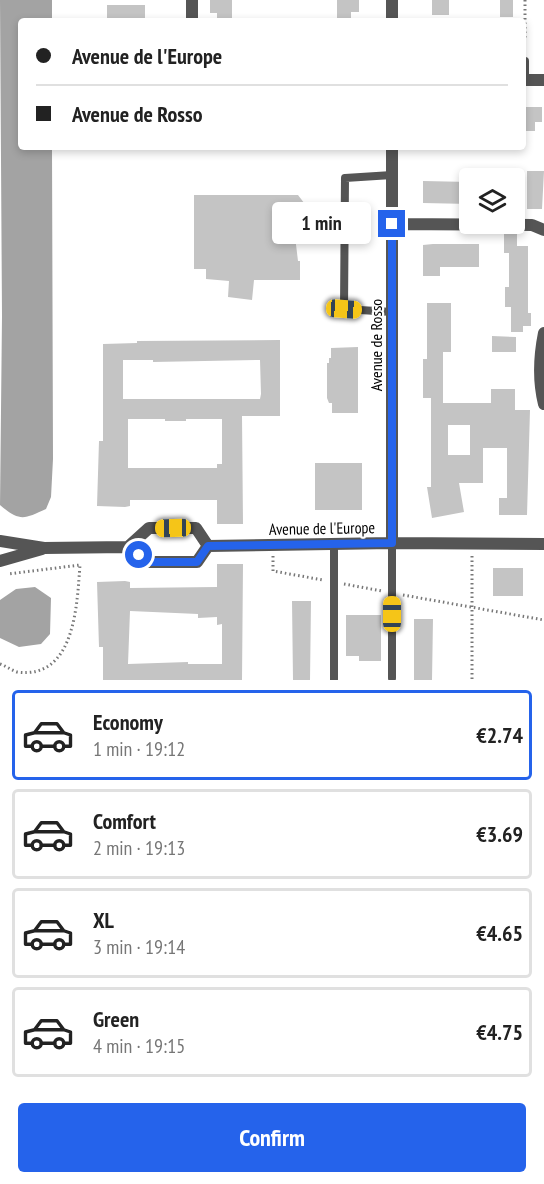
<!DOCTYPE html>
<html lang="en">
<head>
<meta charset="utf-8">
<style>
	body { margin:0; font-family:"PT Sans Narrow",sans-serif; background:#f2f2f2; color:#222; height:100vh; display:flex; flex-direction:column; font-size:22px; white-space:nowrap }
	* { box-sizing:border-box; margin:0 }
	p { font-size:20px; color:#767676 }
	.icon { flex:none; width:33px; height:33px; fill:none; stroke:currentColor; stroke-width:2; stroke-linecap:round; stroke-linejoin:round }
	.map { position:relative; height:680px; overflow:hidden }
	.sheet { display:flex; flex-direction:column; background:#fff; flex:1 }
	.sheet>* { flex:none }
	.top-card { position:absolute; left:18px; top:18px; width:508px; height:132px; border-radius:6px; box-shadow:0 3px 9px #0003; display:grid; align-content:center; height:132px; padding:0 18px; background:#fff }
	.fabs { position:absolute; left:459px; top:168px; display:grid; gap:12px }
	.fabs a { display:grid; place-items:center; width:66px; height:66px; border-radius:6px; background:#fff; box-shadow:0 3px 9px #0003; font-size:30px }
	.end { position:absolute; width:27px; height:27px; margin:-14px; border:8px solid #2563eb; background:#fff; box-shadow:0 0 0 3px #fff }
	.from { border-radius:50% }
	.bubble { position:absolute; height:42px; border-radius:6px; background:#fff; box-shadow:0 3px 9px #0003; font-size:20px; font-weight:700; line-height:42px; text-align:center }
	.car { position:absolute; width:18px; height:36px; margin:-18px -9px; border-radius:8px; box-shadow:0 0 4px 2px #0007; background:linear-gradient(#f5c518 24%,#345 0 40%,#f5c518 0 76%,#345 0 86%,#f5c518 0) }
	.top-card b { display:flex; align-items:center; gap:21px; height:57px; font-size:22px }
	.top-card b+b { border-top:2px solid #e0e0e0 }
	.top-card i { width:15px; height:15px; background:#222 }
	ul { padding:10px 0 0; list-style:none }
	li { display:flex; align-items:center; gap:18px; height:90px; margin:0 12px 9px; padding:0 6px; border:3px solid #e0e0e0; border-radius:6px }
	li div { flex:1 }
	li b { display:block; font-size:22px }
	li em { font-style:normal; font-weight:700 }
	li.current { border-color:#2563eb }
	li>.icon { width:54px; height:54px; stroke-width:1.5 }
	.action { display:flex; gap:12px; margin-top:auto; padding:12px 18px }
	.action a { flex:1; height:69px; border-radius:6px; background:#2563eb; color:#fff; font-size:24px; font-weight:700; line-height:69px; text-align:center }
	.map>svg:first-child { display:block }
	.water { fill:#a3a3a3 }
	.building { fill:#c4c4c4; fill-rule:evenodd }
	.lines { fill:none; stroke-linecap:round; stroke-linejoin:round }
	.path { stroke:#777; stroke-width:3; stroke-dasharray:1.5 3; stroke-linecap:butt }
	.service { stroke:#555; stroke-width:8 }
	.minor { stroke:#555; stroke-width:12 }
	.route { stroke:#2563eb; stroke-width:8 }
	.labels { text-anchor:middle; stroke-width:4.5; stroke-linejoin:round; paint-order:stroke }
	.street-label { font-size:16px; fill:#000; stroke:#fff }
</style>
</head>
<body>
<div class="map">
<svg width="544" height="680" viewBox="0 0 544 680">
	<rect width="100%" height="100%" fill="#fff"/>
	<path class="water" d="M0,0H52V21H21V147H52L53,459L51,497L46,509C24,519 20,522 0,505L2,316Z
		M35,587L51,598L50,634L41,644L19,647L0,638V600L16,589Z"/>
	<path class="building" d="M210,0H232V21H217V13H210Z
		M337,0H359V12H351V21H337Z
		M432,0H449V15H432Z
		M500,0H513V17H500Z
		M107,5H145V21H107Z
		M524,107H542V122H535V131H524Z
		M527,171H544L542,209H527Z
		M423,181L470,182V204L423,203Z
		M194,195H298L311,212L317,226H311V229L294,228L298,261H300V280H254L252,300L228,297L229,281L206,279V269H194Z
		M504,233H517V246H528V313H531V326H523V332H511V307H505V287H509V253H504Z
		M433,244H479V267H440V276H423V245Z
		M427,303H451V352H443V403H491V389H515V410H530L527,515H499V498H507V448H483V483H459L464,512L432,518L427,487H431V398H423V359H427ZM448,425H470V455H448Z
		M492,336L516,337V352H492Z
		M280,340V416H242L243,524H217V500H130V506L125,507L97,506L99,441H103V344L137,343V341ZM123,360H153V362L260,360L261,394L260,399H123ZM128,419H165V421H186V419H222V464H217V468H128Z
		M358,347V413H332V403H329L327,398V363H329V358H331V348Z
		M315,463H362V510H315Z
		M217,564H243L242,680H103V647H99L97,582L125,581L130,582V588L217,587ZM130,611L198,614V618L217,617V625L222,624V664H188V662L128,664Z
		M493,568H523V596H493Z
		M292,601H311L310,680H293Z
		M346,615H381V661H359V656H346Z
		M414,619H433L432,680H414Z"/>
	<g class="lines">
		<path class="path" d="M525,0V38
			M273,556V571L323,580
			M472,556V680
			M344,584L382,591
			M403,595L544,620
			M0,664C6,666 11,670 17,672C76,680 77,602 80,565L8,574"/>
		<path class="service" d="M525,61V80
			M392,312L344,309L345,178L392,175
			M392,678V543
			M334,679V544"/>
		<path class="minor" d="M192,0V21
			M392,21V0
			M524,80H544
			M392,224L532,225L544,230
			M544,333C539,358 538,380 544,404
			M0,541L44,548L128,547L150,562H197L208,546
			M392,543V147
			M208,546L392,543L544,544
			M128,547L149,528H196L208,546
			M0,561L42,549"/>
	</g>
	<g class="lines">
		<path class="route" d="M139,555L150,562H197L208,546L392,543V224"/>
	</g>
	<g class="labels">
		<g class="street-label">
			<text transform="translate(376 345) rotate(-90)" y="6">Avenue de Rosso</text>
			<text transform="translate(322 528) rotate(-1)" y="6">Avenue de l'Europe</text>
		</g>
	</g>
</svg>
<div class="fabs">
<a><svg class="icon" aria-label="layers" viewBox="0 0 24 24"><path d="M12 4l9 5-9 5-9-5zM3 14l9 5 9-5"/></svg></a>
</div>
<i class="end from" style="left:139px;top:555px"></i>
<i class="end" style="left:392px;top:224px"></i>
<div class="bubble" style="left:272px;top:202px;width:99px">1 min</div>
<i class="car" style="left:344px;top:309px;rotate:94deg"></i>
<i class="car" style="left:173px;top:528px;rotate:269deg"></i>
<i class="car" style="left:392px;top:614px;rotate:0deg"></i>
<div class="top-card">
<b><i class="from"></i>Avenue de l'Europe</b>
<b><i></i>Avenue de Rosso</b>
</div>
</div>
<section class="sheet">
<ul>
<li class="current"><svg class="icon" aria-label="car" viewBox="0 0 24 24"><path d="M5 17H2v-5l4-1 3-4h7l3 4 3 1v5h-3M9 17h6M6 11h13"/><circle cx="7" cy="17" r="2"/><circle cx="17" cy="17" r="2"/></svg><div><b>Economy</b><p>1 min · 19:12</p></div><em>€2.74</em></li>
<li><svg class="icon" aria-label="car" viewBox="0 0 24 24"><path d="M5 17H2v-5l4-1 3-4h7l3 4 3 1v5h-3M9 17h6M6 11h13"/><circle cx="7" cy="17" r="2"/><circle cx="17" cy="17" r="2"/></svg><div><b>Comfort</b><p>2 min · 19:13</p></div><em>€3.69</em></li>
<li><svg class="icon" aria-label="car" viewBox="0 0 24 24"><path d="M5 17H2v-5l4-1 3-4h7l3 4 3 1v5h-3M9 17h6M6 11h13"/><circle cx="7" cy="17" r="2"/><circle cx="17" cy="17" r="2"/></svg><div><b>XL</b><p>3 min · 19:14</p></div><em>€4.65</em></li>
<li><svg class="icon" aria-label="car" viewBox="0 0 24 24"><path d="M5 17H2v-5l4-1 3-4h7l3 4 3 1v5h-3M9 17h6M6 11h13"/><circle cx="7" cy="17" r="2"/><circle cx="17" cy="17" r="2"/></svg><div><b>Green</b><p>4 min · 19:15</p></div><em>€4.75</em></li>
</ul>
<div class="action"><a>Confirm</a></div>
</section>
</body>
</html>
